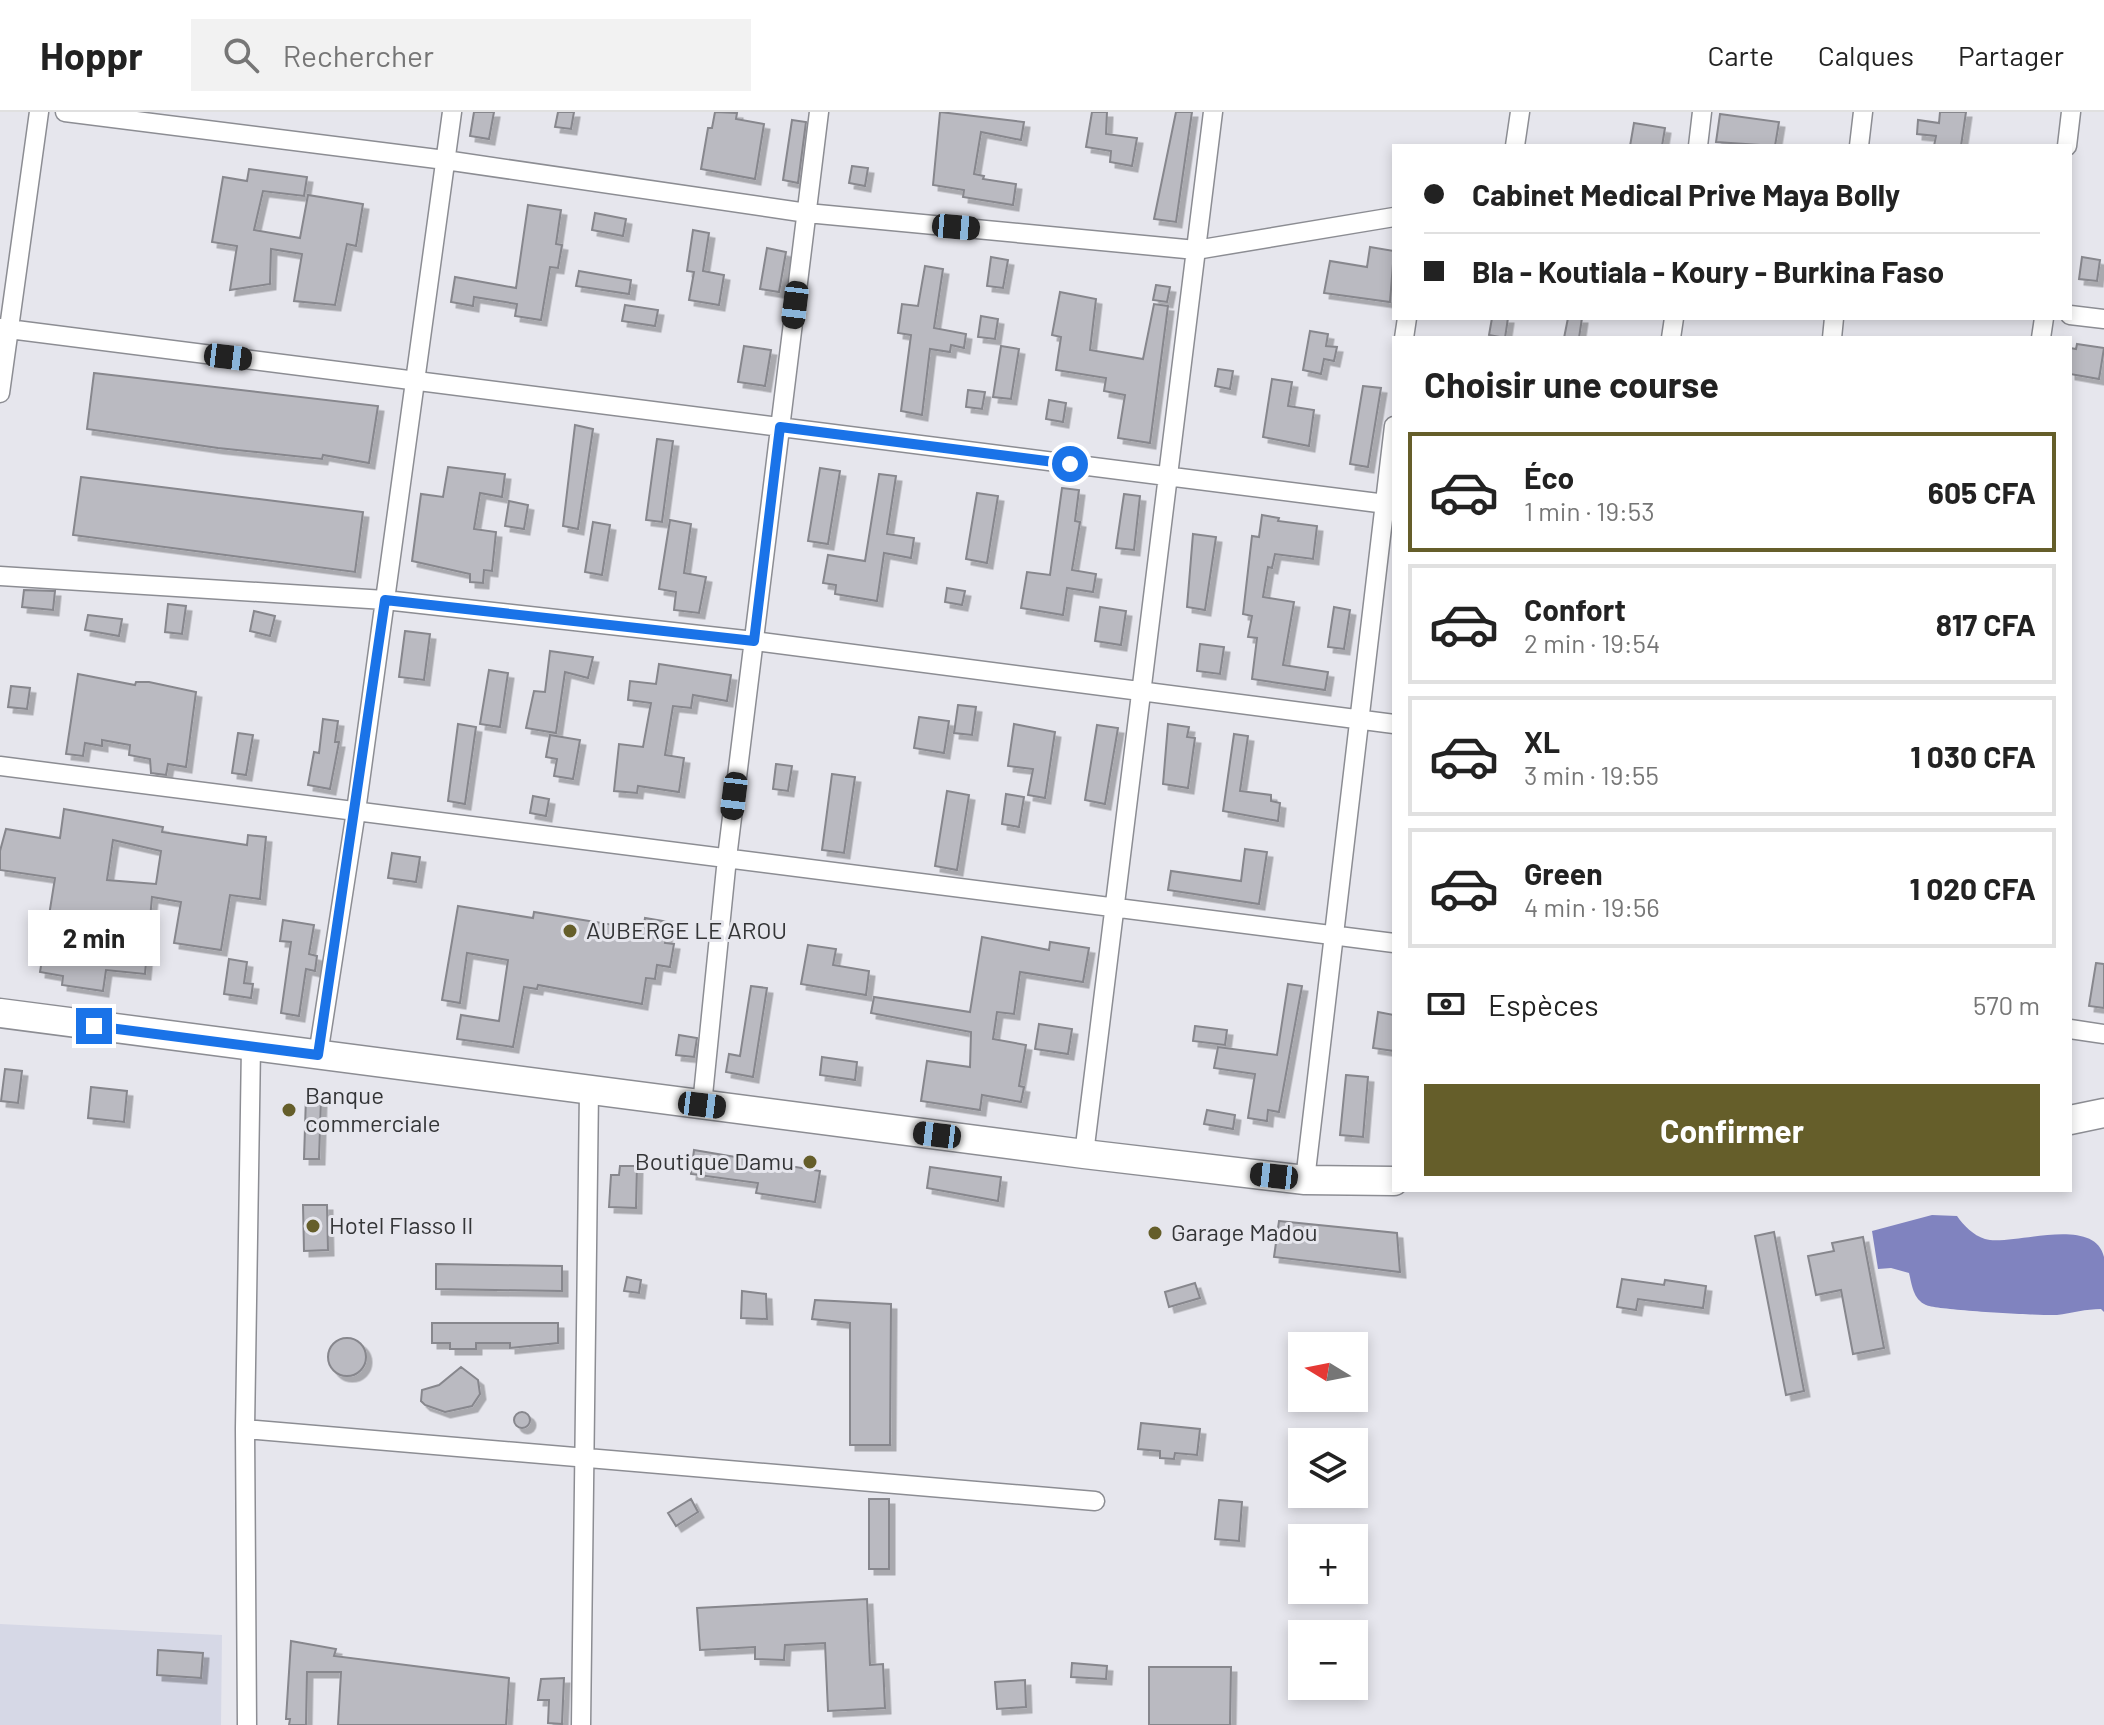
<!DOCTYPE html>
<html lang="fr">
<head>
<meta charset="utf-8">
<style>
	body { margin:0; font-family:Barlow,sans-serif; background:#f2f2f2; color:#222; height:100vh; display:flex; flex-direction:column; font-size:30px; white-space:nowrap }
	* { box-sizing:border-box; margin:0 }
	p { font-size:26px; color:#767676 }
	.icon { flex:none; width:44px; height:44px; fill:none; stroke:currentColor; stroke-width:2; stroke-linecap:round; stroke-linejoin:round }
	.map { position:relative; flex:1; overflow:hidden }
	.side { position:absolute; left:1392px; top:224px; width:680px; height:856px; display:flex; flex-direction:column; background:#fff; border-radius:0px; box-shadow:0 4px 12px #0003 }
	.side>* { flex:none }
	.banner { position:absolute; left:1392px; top:32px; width:680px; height:176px; border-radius:0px; box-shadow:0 4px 12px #0003; display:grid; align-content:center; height:176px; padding:0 32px; background:#fff }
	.needle { width:52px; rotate:280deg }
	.fabs { position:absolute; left:1288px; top:1220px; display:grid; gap:16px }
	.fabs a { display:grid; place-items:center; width:80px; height:80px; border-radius:0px; background:#fff; box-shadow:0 4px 12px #0003; font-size:40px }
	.end { position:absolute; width:36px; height:36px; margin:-18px; border:10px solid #1a73e8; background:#fff; box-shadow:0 0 0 4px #fff }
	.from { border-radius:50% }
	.bubble { position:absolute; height:56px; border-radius:0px; background:#fff; box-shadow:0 4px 12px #0003; font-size:26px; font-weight:700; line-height:56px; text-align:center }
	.car { position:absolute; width:24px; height:48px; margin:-24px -12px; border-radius:10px; box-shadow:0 0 6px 2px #0007; background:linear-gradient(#222 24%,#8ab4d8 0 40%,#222 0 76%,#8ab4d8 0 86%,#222 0) }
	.banner b { display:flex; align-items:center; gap:28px; height:76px; font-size:30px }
	.banner b+b { border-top:2px solid #e0e0e0 }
	.banner i { width:20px; height:20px; background:#222 }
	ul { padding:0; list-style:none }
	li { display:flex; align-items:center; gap:24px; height:120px; margin:0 16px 12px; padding:0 16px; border:4px solid #e0e0e0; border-radius:0px }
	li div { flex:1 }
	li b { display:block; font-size:30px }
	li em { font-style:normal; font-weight:700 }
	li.on { border-color:#655e2a }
	li>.icon { width:72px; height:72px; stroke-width:1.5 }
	h2 { padding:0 32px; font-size:36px; line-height:96px }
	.pay { display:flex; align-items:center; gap:20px; height:88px; padding:0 32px; font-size:30px }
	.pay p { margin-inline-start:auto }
	.primary-button { display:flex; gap:16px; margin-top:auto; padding:16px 32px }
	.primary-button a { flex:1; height:92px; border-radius:0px; background:#655e2a; color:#fff; font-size:32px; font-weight:700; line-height:92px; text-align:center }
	header { display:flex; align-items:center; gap:48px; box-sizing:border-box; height:112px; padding:0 40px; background:#fff; border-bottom:2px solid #e0e0e0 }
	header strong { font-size:38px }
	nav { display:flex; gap:44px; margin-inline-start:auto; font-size:28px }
	.search { width:560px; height:72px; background:#f2f2f2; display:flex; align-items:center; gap:20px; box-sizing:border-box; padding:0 28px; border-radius:0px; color:#767676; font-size:30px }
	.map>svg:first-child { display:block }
	.built { fill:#d6d8e6 }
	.water { fill:#8083bf }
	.building { fill:#babac1; stroke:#87878d; stroke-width:2; fill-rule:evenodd; filter:url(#shadow) }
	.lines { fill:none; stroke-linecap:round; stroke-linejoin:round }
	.minor-casing { stroke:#8c8d93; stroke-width:21 }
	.primary-casing { stroke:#8c8d93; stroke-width:31 }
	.minor { stroke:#fff; stroke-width:18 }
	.primary { stroke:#fff; stroke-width:28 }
	.route { stroke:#1a73e8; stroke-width:10 }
	.poi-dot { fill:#655e2a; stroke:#e6e6ed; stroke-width:3 }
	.labels { text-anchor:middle; stroke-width:6; stroke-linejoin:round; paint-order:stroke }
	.poi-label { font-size:24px; fill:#343537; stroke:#e6e6ed; text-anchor:start }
</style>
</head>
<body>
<header>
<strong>Hoppr</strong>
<div class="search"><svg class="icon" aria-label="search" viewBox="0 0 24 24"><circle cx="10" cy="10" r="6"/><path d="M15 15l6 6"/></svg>Rechercher</div>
<nav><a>Carte</a><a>Calques</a><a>Partager</a></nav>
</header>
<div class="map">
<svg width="2104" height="1613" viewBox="0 0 2104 1613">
	<defs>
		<filter id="shadow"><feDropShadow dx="5.5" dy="5.5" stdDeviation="0" flood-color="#0004"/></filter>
	</defs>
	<rect width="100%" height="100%" fill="#e6e6ed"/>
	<path class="built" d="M0,1512L222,1523L221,1613H0Z"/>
	<path class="water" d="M1932,1103L1957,1104C1964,1114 1973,1123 1985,1127C2010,1135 2094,1102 2104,1145C2104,1161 2104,1183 2104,1200L2101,1197C2086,1197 2072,1201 2057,1203C2045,1204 1935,1198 1926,1193C1913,1187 1912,1173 1909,1161L1891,1156L1878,1157L1872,1119Z"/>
	<path class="building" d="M474,0H494L489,27L470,24Z
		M558,0H574L571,17L555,15Z
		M715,0L737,1L736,7L764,12L755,67L701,57L708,16H712Z
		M940,0L1024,10L1021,28L981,20L974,62L984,64L983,67L1016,72L1013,93L963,85L964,78L933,73Z
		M1092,0H1107L1106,22L1137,26L1132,54L1110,50L1111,39L1086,35Z
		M1176,0H1192L1176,110L1154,107Z
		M1940,0H1966L1961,34H1934L1936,24L1917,22L1918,8L1939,11Z
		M1720,2L1779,10L1775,34L1716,30Z
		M792,8L806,10L798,71L783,68Z
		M1634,11L1665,16L1662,34H1630Z
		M852,54L868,56L865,74L849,71Z
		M249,57L307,65L304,84L263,79L254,118L300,126L308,83L363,92L356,134L347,132L335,193L294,189L302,142L271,137L270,172L230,178L237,134L212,130L223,65L247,69Z
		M528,93L561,98L556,132L562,133L558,156L550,155L541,208L515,204L517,192L474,185L473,194L451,190L455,165L516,176Z
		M595,101L626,107L623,124L592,118Z
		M693,118L709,121L703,159L724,163L719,193L689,188L694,160L687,159Z
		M1370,135L1394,139L1390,190L1324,181L1330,149L1367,155Z
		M767,136L786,140L779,180L760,177Z
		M991,145L1008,148L1003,176L987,174Z
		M2082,145L2100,148L2097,169L2079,167Z
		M925,154L943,157L934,216L966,222L964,236L951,233L950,240L930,237L922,303L901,299L911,223L898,221L902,192L918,194Z
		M579,159L631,168L629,182L576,174Z
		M1156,173L1170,175L1167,190L1153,188Z
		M1060,180L1096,187L1090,238L1143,247L1154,192L1168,194L1150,331L1118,326L1125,283L1104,279L1106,266L1056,258L1061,225L1052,223Z
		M625,193L658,198L655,214L622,209Z
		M981,204L998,207L995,227L978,225Z
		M1492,206H1508L1505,226L1489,223Z
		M1568,206H1582L1579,226H1564Z
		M1310,219L1328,222L1326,234L1337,235L1334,249L1324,247L1321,262L1303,258Z
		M2077,232L2104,236L2099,267L2070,262V236L2076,237Z
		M744,234L771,238L765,274L738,270Z
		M1001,234L1019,237L1011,287L993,285Z
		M1218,257L1233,259L1230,277L1215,274Z
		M94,261L378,294L369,351L323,343L322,347L218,336L87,317Z
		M1272,267L1292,270L1288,294L1314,298L1309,334L1263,325Z
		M1363,274L1381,276L1368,355L1350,352Z
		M968,278L985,280L982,297L966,295Z
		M1049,288L1066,291L1063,310L1046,307Z
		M575,313L593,317L578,417L563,414Z
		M657,327L673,329L662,410L646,408Z
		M448,355L505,362L502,385L480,381L474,417L496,420L492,459L484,458L483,471L470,470V462L412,449L421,382L443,385Z
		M820,356L840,359L828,432L808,429Z
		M879,362L896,364L887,422L914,426L911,446L884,441L877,489L835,482L836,473L823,471L828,443L865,449Z
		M81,365L363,400L355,460L73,423Z
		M1062,376L1079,378L1075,409L1080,410L1072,458L1096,462L1093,480L1067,476L1063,503L1021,496L1027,460L1050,463Z
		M977,381L998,384L987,451L966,447Z
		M1124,382L1140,384L1134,438L1116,436Z
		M509,389L528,393L524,417L505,414Z
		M1262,403L1279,406L1278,409L1317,414L1313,447L1275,442L1272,456L1268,455L1263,485L1294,490L1283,553L1328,560L1325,578L1252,567L1257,526L1248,525L1252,504L1243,502L1252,424L1259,425Z
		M670,408L691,412L684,461L706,465L699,501L674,498L676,480L659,477Z
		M593,410L610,413L602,463L585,460Z
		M1193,422L1216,425L1205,498L1187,495Z
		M947,476L965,479L962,493L945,490Z
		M24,478L55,479L53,498L22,495Z
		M168,492L186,494L182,522L165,520Z
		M1100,495L1126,499L1121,533L1095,529Z
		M1334,495L1350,498L1344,537L1328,535Z
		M254,499L275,504L270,524L250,519Z
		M88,503L122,507L119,524L85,518Z
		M405,519L430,522L424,568L399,565Z
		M1200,532L1224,535L1220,562L1197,559Z
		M550,539L593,545L588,566L565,560L556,621L526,616L534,579L545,580Z
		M659,552L731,563L727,589L693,583L691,596L673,594L665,643L684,646L679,680L638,674L637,681L614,679L619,632L643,635L651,591L628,588L630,569L656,572Z
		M489,558L508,561L500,615L480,612Z
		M78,562L135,573L136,570H149L196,580L186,655L168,652L166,663L151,661L150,647L129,643L130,633L102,628V634L85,631L83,644L66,642Z
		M11,574L30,576L27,597L8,595Z
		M958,593L976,595L972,623L954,621Z
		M919,605L949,609L944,641L914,636Z
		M323,607L338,609L335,630H339L330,677L308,673L314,640L319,641Z
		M458,612L476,615L465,692L448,689Z
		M1014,612L1055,620L1045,686L1028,683L1033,657L1008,654Z
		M1168,612L1189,615L1187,625L1195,626L1188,676L1163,672Z
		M1097,613L1118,616L1105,692L1085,688Z
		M238,621L253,623L246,663L232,661Z
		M1234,622L1248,624L1240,679L1271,683V689L1280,691L1278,709L1223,699Z
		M550,623L580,628L573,667L554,664L557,647L546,645Z
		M776,652L792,654L788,679L773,677Z
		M832,662L855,665L844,741L822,738Z
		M947,679L969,683L957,758L935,754Z
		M1006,682L1024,685L1019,715L1002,712Z
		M533,684L549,687L546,704L530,701Z
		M64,697L163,715L162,720L247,733L248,723L266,725L260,787L230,783L221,838L174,831L181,790L152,785L145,862L106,858L103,879L62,873L63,864L40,860L55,766L0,758V739L6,717L60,726ZM113,728L161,739L156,772L107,768Z
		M1245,737L1267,740L1259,792L1168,778L1171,759L1241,769Z
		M392,741L420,745L416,770L388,766Z
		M458,794L533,806L534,800L614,813L613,823L642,827L645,806L669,810L665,831L674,832L670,855L657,853L655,867L646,866L642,892L538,873L537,877L524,875L513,935L457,927L461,903L499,909L508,848L467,841L460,891L442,888Z
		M283,808L314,813L309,842L317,844L315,859L306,857L299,904L281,901L291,830L280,829Z
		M982,825L1049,838L1050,830L1089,836L1083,870L1020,860L1014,902L997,900L993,927L1026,933L1019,974L1024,975L1021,990L982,983L980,998L921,989L927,949L970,955L971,920L871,901L874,885L970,900Z
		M808,833L836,837L833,853L869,859L866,883L801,872Z
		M229,847L247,850L244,871L253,872L251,886L224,882Z
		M2096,851L2104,852V896L2089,894Z
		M1288,872L1302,874L1279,1000L1268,998L1267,1009L1248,1006L1255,962L1214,956L1218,935L1277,943Z
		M751,874L767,876L753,965L726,960L729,942L740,944Z
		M1378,900L1394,903V939L1373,936Z
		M1039,912L1072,917L1068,942L1035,937Z
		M1195,914L1227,918L1225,933L1193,929Z
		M679,923L697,926L694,945L676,943Z
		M822,945L857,950L855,968L820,963Z
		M5,957L22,959L18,991L1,989Z
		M1346,963L1368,965L1363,1025L1340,1023Z
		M91,975L127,979L124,1010L88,1006Z
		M306,984L321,987L319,1047H304Z
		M1207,998L1235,1003L1233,1017L1204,1012Z
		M694,1038L820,1059L815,1090L756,1081L758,1071L691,1062Z
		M620,1054H637L636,1096L609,1095L611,1063H619Z
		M930,1055L1001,1065L998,1089L927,1076Z
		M303,1093H327L328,1138L304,1139Z
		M1279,1109L1397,1121L1400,1160L1274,1145Z
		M1774,1120L1804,1279L1786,1283L1755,1124Z
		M1863,1125L1884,1236L1853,1242L1841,1178L1816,1183L1808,1144L1834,1139L1832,1131Z
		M436,1152L562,1154V1179L436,1177Z
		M627,1165L641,1168L639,1181L624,1179Z
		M1622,1167L1664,1173L1665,1168L1706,1174L1703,1196L1638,1187L1636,1198L1617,1195Z
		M1195,1171L1200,1186L1169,1195L1165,1180Z
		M742,1179L766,1182L767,1207L741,1206Z
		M815,1188L891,1192L890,1333H850V1211L812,1207Z
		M432,1211H558V1231L510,1236V1231H476V1237H450V1231H432Z
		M328 1245a19 19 0 1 1 38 0a19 19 0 1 1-38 0Z
		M461,1255L478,1268L480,1282L472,1294L445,1300L425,1293L421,1289L422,1278L439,1273Z
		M514 1308a8 8 0 1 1 16 0a8 8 0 1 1-16 0Z
		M1141,1311L1200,1317L1197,1343L1175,1341L1174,1347L1160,1346V1339L1138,1337Z
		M691,1387L698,1400L676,1414L668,1401Z
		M869,1387H889V1457H869Z
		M1219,1388L1242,1390L1239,1429L1215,1427Z
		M867,1487L870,1553L883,1552L885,1596L828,1599L825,1531L785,1533L784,1548L755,1547V1535L700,1538L697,1496Z
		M291,1529L336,1537L334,1544L509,1566L506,1613H338L341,1560H307L306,1613H289L290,1607H286Z
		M158,1538L203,1541L201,1566L157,1563Z
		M1072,1551L1107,1554L1106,1567L1071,1565Z
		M1149,1555H1231L1230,1613H1149Z
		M564,1566L562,1612L548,1611L549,1588H538L541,1567Z
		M1025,1568L1026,1595L997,1597L995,1570Z"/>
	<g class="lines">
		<g class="minor-casing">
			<path id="minor" d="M65,0L445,48L807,101L1196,138L1394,105
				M1515,34L1520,0
				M1698,34L1702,0
				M1859,34L1863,0
				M2067,34L2071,0
				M2070,203L2104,207
				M0,216L1394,393
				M1404,226L1407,206
				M1671,226L1674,206
				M1832,226L1834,206
				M2041,226L2044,206
				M0,281L39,0
				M0,464L385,488L754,529L1394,612
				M0,654L1394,831
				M2070,917L2104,922
				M318,943L356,699L452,0
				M702,993L727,746L819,0
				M1084,1042L1213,0
				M1305,1068L1394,314
				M245,1317L1095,1389
				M247,1613L245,1317L251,934
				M581,1613L589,978"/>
		</g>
		<g class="primary-casing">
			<path id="primary" d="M0,901L1084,1042L1305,1068L1394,1069
				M2070,1008L2104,1001"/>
		</g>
		<use href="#minor" class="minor"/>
		<use href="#primary" class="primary"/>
	</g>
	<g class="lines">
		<path class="route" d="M94,914L318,943L385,488L754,529L780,315L1070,352"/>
	</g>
	<g class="poi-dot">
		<circle cx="570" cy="819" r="8"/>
		<circle cx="289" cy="998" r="8"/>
		<circle cx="810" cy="1050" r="8"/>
		<circle cx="313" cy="1114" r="8"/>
		<circle cx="1155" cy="1121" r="8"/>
	</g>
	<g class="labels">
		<g class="poi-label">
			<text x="586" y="827">AUBERGE LE AROU</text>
			<text x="305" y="992">Banque<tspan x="305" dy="28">commerciale</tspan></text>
			<text x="794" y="1058" text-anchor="end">Boutique Damu</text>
			<text x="329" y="1122">Hotel Flasso II</text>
			<text x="1171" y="1129">Garage Madou</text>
		</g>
	</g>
</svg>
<div class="fabs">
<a><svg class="needle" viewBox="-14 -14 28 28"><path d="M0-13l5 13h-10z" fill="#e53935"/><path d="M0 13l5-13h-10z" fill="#767676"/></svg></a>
<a><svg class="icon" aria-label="layers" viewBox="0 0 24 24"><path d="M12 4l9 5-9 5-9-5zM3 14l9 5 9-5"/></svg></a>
<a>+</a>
<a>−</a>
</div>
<i class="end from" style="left:1070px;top:352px"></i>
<i class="end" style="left:94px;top:914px"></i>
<div class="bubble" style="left:28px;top:798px;width:132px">2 min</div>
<i class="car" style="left:956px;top:115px;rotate:95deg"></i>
<i class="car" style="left:795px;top:193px;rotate:187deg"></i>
<i class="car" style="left:228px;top:245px;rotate:97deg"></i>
<i class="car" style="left:734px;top:684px;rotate:187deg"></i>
<i class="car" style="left:702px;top:993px;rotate:97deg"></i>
<i class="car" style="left:937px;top:1023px;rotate:277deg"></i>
<i class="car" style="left:1274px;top:1064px;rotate:276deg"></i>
<div class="banner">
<b><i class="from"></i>Cabinet Medical Prive Maya Bolly</b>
<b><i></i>Bla - Koutiala - Koury - Burkina Faso</b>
</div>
<section class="side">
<h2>Choisir une course</h2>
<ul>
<li class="on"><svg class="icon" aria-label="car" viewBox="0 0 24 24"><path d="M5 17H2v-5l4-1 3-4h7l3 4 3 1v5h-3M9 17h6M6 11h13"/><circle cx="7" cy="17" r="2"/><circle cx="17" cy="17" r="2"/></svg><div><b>Éco</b><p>1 min · 19:53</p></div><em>605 CFA</em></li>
<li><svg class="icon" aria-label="car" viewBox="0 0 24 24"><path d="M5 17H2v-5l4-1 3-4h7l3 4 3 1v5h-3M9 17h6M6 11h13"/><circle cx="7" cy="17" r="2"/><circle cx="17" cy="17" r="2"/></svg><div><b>Confort</b><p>2 min · 19:54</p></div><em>817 CFA</em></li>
<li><svg class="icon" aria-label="car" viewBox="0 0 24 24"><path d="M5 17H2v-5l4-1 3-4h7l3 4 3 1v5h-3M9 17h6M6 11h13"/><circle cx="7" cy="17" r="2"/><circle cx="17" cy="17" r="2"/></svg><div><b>XL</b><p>3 min · 19:55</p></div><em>1 030 CFA</em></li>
<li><svg class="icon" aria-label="car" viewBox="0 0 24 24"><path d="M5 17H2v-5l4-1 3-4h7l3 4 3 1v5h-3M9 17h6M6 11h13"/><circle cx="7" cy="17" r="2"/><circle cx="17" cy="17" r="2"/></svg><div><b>Green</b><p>4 min · 19:56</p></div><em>1 020 CFA</em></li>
</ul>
<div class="pay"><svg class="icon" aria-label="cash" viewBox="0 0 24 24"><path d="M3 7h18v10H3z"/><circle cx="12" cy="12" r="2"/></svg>Espèces<p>570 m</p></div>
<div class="primary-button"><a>Confirmer</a></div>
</section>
</div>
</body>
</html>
